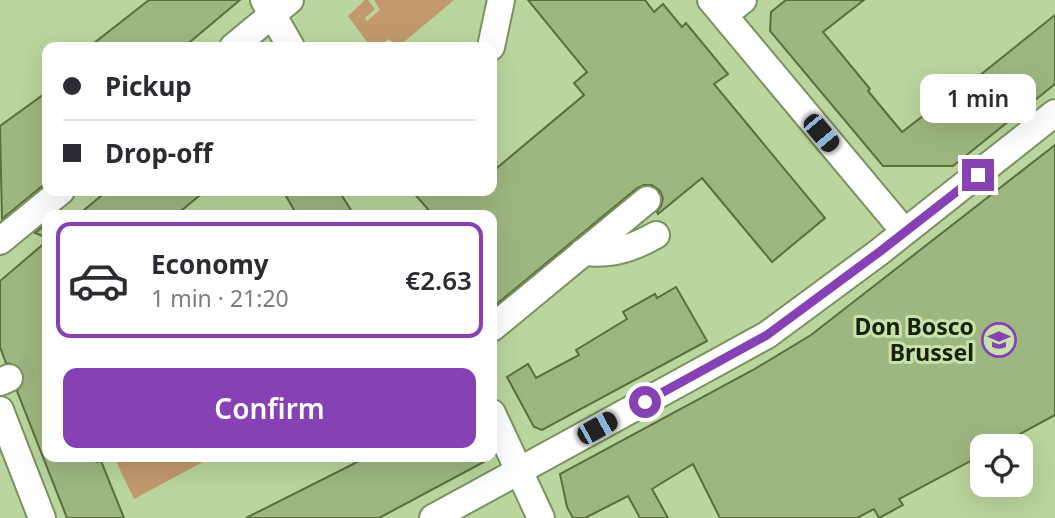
<!DOCTYPE html>
<html lang="en">
<head>
<meta charset="utf-8">
<style>
	body { margin:0; font-family:"Noto Sans",sans-serif; background:#f7f7f7; color:#2b2b33; height:100vh; display:flex; flex-direction:column; font-size:26px; white-space:nowrap }
	* { box-sizing:border-box; margin:0 }
	p { font-size:23px; color:#7c7c81 }
	.icon { flex:none; width:38px; height:38px; fill:none; stroke:currentColor; stroke-width:2; stroke-linecap:round; stroke-linejoin:round }
	.map { position:relative; flex:1; overflow:hidden }
	.details { position:absolute; left:42px; top:210px; width:455px; height:252px; display:flex; flex-direction:column; background:#fff; border-radius:14px; box-shadow:0 7px 28px #0002 }
	.details>* { flex:none }
	.guide { position:absolute; left:42px; top:42px; width:455px; height:154px; border-radius:14px; box-shadow:0 7px 28px #0002; display:grid; align-content:center; height:154px; padding:0 21px; background:#fff }
	.tools { position:absolute; left:970px; top:434px; display:grid; gap:14px }
	.tools a { display:grid; place-items:center; width:63px; height:63px; border-radius:14px; background:#fff; box-shadow:0 7px 28px #0002; font-size:35px }
	.end { position:absolute; width:32px; height:32px; margin:-16px; border:9px solid #8642b5; background:#fff; box-shadow:0 0 0 4px #fff }
	.from { border-radius:50% }
	.bubble { position:absolute; height:49px; border-radius:14px; background:#fff; box-shadow:0 7px 28px #0002; font-size:23px; font-weight:600; line-height:49px; text-align:center }
	.car { position:absolute; width:21px; height:42px; margin:-21px -10px; border-radius:9px; box-shadow:0 0 5px 2px #0007; background:linear-gradient(#222 24%,#8ab4d8 0 40%,#222 0 76%,#8ab4d8 0 86%,#222 0) }
	.guide b { display:flex; align-items:center; gap:24px; height:66px; font-size:26px }
	.guide b+b { border-top:2px solid #e1e1e2 }
	.guide i { width:18px; height:18px; background:#2b2b33 }
	ul { padding:12px 0 0; list-style:none }
	li { display:flex; align-items:center; gap:21px; height:116px; margin:0 14px 10px; padding:0 7px; border:4px solid transparent; border-radius:14px }
	li div { flex:1 }
	li b { display:block; font-size:26px }
	li em { font-style:normal; font-weight:600 }
	li.on { border-color:#8642b5 }
	li>.icon { width:63px; height:63px; stroke-width:1.5 }
	.button { display:flex; gap:14px; margin-top:auto; padding:14px 21px }
	.button a { flex:1; height:80px; border-radius:14px; background:#8642b5; color:#fff; font-size:28px; font-weight:600; line-height:80px; text-align:center }
	.map>svg:first-child { display:block }
	.green { fill:#c1996c }
	.building { fill:#9eb781; stroke:#59703d; stroke-width:2 }
	.lines { fill:none; stroke-linecap:round; stroke-linejoin:round }
	.minor-tunnel { stroke:#9ab180; stroke-width:26; stroke-dasharray:26 13; stroke-linecap:butt }
	.minor-casing { stroke:#7a925e; stroke-width:30 }
	.minor { stroke:#fff; stroke-width:26 }
	.route { stroke:#8642b5; stroke-width:9 }
	.labels { text-anchor:middle; stroke-width:6; stroke-linejoin:round; paint-order:stroke }
	.poi-label { font-size:23px; font-weight:bold; fill:#18210c; stroke:#c7e2aa; text-anchor:end }
</style>
</head>
<body>
<div class="map">
<svg width="1055" height="518" viewBox="0 0 1055 518">
	<rect width="100%" height="100%" fill="#bad59d"/>
	<path class="green" d="M365,0H368L375,9L365,18L367,21L380,10L374,0H454L398,47L389,39L377,47H371L348,16Z
		M114,457H212L134,499Z"/>
	<path class="building" d="M149,0H240L184,47H89Z
		M528,0H645L654,12L663,4L682,27L686,23L728,74L714,84L825,218L772,262L702,178L658,214L657,212L661,206L663,198L660,191L652,185H644L637,188L492,308V215H433L412,191H492V172L584,95L574,83L587,72Z
		M786,0H864L823,32L870,89L868,91L902,132L962,86L964,88L1055,15V84L953,166H883L770,31L771,12Z
		M47,92V182L2,219L0,126Z
		M1055,145V415L998,446H982V455L899,499L903,505L879,518L874,509L857,518H720L693,464L652,489L668,518H640L628,496L585,518H573L567,507L560,474L753,370L811,335Z
		M107,191H205L176,215H78Z
		M283,191H339L354,215H297Z
		M47,223V238L35,233Z
		M47,241V457H94L97,462L101,461L124,518H67L17,391L24,380V372L18,365L6,363L0,347V281Z
		M676,287L707,341L542,430L534,427L507,377L528,364L536,378L579,355L576,350L627,319L623,312L655,294L657,298Z
		M367,457H493L379,518H246Z"/>
	<g class="lines">
		<path class="minor-tunnel" d="M9,378L47,364"/>
		<g class="minor-casing">
			<path id="minor" d="M264,0L291,47
				M711,0L904,231
				M724,15L743,0
				M233,47L290,0
				M491,47L501,0
				M0,241L61,191
				M583,252C611,255 631,249 656,235
				M492,328L647,200
				M0,382L9,378
				M0,410L42,518
				M492,413L541,518
				M433,518L767,335L878,253L1055,113"/>
		</g>
		<use href="#minor" class="minor"/>
	</g>
	<g class="lines">
		<path class="route" d="M645,402L767,335L878,253L978,175"/>
	</g>
	<defs>
		<g id="school-ring" transform="scale(1.75)"><circle r="9.5" fill="#c7e2aa" stroke="#8642b5" stroke-width="1.5"/><path d="M0-5L7-2L0 1L-7-2ZM-4 1L0 2.5L4 1V4Q0 6-4 4Z" fill="#8642b5"/></g>
	</defs>
	<g fill-rule="evenodd">
		<use href="#school-ring" x="999" y="340"/>
	</g>
	<g class="labels">
		<g class="poi-label">
			<text x="974" y="335">Don Bosco<tspan x="974" dy="26">Brussel</tspan></text>
		</g>
	</g>
</svg>
<div class="tools">
<a><svg class="icon" aria-label="locate" viewBox="0 0 24 24"><circle cx="12" cy="12" r="6"/><path d="M12 2v4M12 18v4M2 12h4M18 12h4"/></svg></a>
</div>
<i class="end from" style="left:645px;top:402px"></i>
<i class="end" style="left:978px;top:175px"></i>
<div class="bubble" style="left:920px;top:74px;width:116px">1 min</div>
<i class="car" style="left:821px;top:133px;rotate:140deg"></i>
<i class="car" style="left:597px;top:428px;rotate:61deg"></i>
<div class="guide">
<b><i class="from"></i>Pickup</b>
<b><i></i>Drop-off</b>
</div>
<section class="details">
<ul>
<li class="on"><svg class="icon" aria-label="car" viewBox="0 0 24 24"><path d="M5 17H2v-5l4-1 3-4h7l3 4 3 1v5h-3M9 17h6M6 11h13"/><circle cx="7" cy="17" r="2"/><circle cx="17" cy="17" r="2"/></svg><div><b>Economy</b><p>1 min · 21:20</p></div><em>€2.63</em></li>
</ul>
<div class="button"><a>Confirm</a></div>
</section>
</div>
</body>
</html>
